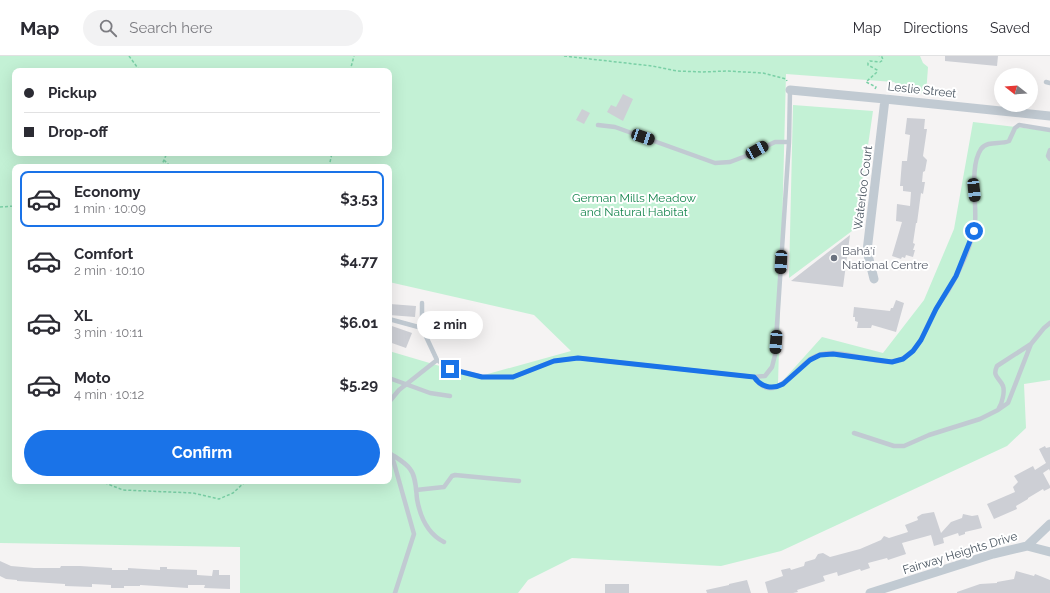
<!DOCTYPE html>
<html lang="en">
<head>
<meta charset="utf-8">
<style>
	body { margin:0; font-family:Raleway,sans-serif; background:#f2f2f3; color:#2b2b33; height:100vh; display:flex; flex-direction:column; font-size:15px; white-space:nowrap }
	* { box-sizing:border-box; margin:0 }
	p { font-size:13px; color:#7c7c81 }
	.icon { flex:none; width:22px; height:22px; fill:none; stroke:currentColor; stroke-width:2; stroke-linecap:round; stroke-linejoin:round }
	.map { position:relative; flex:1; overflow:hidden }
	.details { position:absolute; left:12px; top:108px; width:380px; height:320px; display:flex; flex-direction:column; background:#fff; border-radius:8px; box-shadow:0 4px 16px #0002 }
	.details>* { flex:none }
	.hud { position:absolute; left:12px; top:12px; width:380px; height:88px; border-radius:8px; box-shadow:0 4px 16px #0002; display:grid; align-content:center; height:88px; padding:0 12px; background:#fff }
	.needle { width:26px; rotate:287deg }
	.fabs { position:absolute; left:994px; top:12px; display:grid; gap:8px }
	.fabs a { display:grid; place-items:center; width:44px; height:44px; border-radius:50%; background:#fff; box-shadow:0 4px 16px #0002; font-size:20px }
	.end { position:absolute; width:18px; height:18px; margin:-9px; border:5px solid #1a73e8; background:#fff; box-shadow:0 0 0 2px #fff }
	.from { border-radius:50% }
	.bubble { position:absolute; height:28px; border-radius:14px; background:#fff; box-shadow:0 4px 16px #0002; font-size:13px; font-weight:700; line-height:28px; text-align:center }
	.car { position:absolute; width:12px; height:24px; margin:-12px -6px; border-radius:5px; box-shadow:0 0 3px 1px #0007; background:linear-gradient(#222 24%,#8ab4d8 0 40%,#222 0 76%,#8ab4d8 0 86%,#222 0) }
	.hud b { display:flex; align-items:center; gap:14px; height:38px; font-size:15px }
	.hud b+b { border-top:1px solid #e1e1e2 }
	.hud i { width:10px; height:10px; background:#2b2b33 }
	ul { padding:7px 0 0; list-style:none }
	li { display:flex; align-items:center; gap:12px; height:56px; margin:0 8px 6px; padding:0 4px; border:2px solid transparent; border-radius:8px }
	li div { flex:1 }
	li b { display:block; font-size:15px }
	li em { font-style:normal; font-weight:700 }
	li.on { border-color:#1a73e8 }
	li>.icon { width:36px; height:36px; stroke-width:1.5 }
	.button { display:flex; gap:8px; margin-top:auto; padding:8px 12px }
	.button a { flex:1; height:46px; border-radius:24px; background:#1a73e8; color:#fff; font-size:16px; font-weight:700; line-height:46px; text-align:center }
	header { display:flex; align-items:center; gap:24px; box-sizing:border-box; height:56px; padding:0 20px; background:#fff; border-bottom:1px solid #e1e1e2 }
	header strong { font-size:19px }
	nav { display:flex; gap:22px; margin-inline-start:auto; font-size:14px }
	.search { width:280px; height:36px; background:#f2f2f3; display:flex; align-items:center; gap:10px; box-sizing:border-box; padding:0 14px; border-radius:22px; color:#7c7c81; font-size:15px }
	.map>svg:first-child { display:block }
	.green { fill:#c3f1d5; fill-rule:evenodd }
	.building { fill:#cdcfd5 }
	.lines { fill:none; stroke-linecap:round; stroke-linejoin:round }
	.path { stroke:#7ad0a6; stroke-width:1.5; stroke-dasharray:3 2; stroke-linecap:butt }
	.service { stroke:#c1cad2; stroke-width:4.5 }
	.minor { stroke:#c1cad2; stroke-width:9 }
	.route { stroke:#1a73e8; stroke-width:5 }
	.worship-dot { fill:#6b7280; stroke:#fff; stroke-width:1.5 }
	.labels { text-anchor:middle; stroke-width:4; stroke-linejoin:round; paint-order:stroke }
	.street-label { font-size:12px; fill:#4a5661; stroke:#fff }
	.park-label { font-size:12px; fill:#17864f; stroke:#fff }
	.worship-label { font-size:12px; fill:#5b616d; stroke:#fff; text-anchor:start }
</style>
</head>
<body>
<header>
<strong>Map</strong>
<div class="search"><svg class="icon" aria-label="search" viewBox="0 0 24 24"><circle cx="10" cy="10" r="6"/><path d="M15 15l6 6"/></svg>Search here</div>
<nav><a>Map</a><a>Directions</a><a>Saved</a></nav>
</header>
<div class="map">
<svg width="1050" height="537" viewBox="0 0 1050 537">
	<rect width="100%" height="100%" fill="#f5f3f3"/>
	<path class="green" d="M0,0H920L923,7L928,11L926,39L899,30L894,26L786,18L778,330L822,281L883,297L924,244L954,173L973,66L1050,75V324L1024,328L1026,372L1007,390L781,495L721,510L572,502L528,524L518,537H240V491L0,487ZM15,15H389V97H15ZM15,111H389V226L534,259L571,295L477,321L389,295V425H15Z
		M793,49L873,55L856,172L789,222Z"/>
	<path class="building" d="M945,0H998L997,10L945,5Z
		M623,38L633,43L623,65L607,56L611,49L616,51Z
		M582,53L590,57L584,68L576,64Z
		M907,62L925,63L924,73H927L923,100L927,104L925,115L923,116L922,126H925L923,138L921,137L917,167H916L913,187L915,188L913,194H915L913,201L906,199L905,202L902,201L901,203L892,200L902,166L896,165L897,148L910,150L911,136L903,135V130H900L902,105H907L910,79L905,78Z
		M850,179L843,231L791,225Z
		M896,244L904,247L896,276L872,269L871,272H857L858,266L855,265V261H853L854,251L890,255L891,252H893Z
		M390,248L416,250L415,261L389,259Z
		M389,269L412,277L406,292L389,286Z
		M1045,390L1046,392L1050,391V415L1049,413L1043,417L1050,430V432L1044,435L1043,433L1028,442V443L1016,450L1017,453L994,463L987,448L1015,436L1013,431L1018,426L1014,420L1033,410L1035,414L1046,407L1039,393Z
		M934,456L941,477L951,466L962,462L963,458L972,460L978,459L982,472L965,476V478L959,480L958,477L943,482L944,487L934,490L931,479L902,487L906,498L888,504L887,502L868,507L870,512L861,515L860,513L838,520L837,516L823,520L825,525L797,534L798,536L793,537H768L765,526L783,520L781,514L790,512L791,514L804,510L805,506L815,503L818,498L823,497L830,501L860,493L881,484L884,480L889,482L908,476L905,469L918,464L917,461L922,458Z
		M0,505L11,510L34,512H60L61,510H80L112,512V514H128V512L160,514V511H167V513L197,514V519L212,520L213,514H219V519H230V533L204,532L205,529H188V532L140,529V530H124V532H111V529L92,528V531L65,530V528L17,525V524L6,523L0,520Z
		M1016,515L1034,520L1035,518L1050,524V537H957V536L980,528L997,527V526L1014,523Z
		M747,524L751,537H707L706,534L729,529V528Z
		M605,528H629V537H605Z"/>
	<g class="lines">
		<path class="path" d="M129,0L140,15
			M564,0L652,10L677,15L703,16L726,15L763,17L786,23L787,25
			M350,15L354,0
			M875,33L876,31L866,26L877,16V14L868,9V7L870,5L880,6L883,4L882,1L879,0
			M164,104L171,111
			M161,111L167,97
			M329,111L332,97
			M0,151L15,150
			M100,425L123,434L193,437L219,443L233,437L246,425"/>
		<path class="service" d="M1046,26L1050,27
			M598,69L615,71L715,107L730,106L746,100L775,86H789
			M1050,94L1048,100L1050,103
			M422,247V272
			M389,263L422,272L437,304
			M754,321C774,351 795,312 812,302C842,284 887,323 913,295C924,283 928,266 936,253C940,246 944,241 948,235C959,217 972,189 975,168C977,147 969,111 981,93C988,84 1000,89 1009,85L1015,72L1019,69L1050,74
			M389,322L430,337L450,340
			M389,346L399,334L437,304L450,313L482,321H513L553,305L578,302L754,321L765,320L772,311L775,299L789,86L790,34
			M999,352C1002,347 1005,336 1003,330C999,321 992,321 997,310L1031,288L1044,272L1050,267
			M854,377L894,390H904L929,379L980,363L998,354L1008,347L1031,288
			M389,394L394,407L414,478L395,537
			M391,398C397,402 406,407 410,413C416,420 416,434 417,443C420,460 428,478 444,486
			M416,434L444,431L452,420L455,419L519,425"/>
		<path class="minor" d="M790,34L885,43L1050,60
			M874,223L867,195L885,43
			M1027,490L1050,496
			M870,537L993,498L1027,490L1050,468"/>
	</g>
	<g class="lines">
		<path class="route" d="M450,313L482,321H513L554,305L578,302L754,321C761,331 772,334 783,328L810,304L820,299L833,298L892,306L903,303L913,295L921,284L936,253L956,220L974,175"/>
	</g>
	<circle class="worship-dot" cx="834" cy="202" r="4"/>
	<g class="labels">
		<g class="street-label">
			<text transform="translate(922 34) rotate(6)" y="4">Leslie Street</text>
			<text transform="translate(863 132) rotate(-83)" y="4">Waterloo Court</text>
			<text transform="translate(960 497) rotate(-17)" y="4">Fairway Heights Drive</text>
		</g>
		<g class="park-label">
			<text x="634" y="146">German Mills Meadow<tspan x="634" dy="14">and Natural Habitat</tspan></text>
		</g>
		<g class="worship-label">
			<text x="842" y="199">Bahá'í<tspan x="842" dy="14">National Centre</tspan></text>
		</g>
	</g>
</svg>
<div class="fabs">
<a><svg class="needle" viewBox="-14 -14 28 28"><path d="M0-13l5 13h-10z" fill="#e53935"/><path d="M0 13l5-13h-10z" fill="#7c7c81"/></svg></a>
</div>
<i class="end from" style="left:974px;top:175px"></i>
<i class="end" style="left:450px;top:313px"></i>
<div class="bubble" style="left:417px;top:255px;width:66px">2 min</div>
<i class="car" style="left:643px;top:81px;rotate:109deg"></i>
<i class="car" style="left:757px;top:94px;rotate:61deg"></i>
<i class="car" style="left:974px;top:134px;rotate:174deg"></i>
<i class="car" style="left:781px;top:206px;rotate:183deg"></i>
<i class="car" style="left:776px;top:286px;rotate:184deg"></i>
<div class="hud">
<b><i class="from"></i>Pickup</b>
<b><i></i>Drop-off</b>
</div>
<section class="details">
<ul>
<li class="on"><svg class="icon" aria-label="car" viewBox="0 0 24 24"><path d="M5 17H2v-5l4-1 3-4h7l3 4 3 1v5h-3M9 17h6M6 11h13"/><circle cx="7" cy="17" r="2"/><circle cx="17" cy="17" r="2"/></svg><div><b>Economy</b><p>1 min · 10:09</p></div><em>$3.53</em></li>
<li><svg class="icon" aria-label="car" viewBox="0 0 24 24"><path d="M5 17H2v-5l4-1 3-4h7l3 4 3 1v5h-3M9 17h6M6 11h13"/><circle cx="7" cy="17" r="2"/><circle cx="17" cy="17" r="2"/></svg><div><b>Comfort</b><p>2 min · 10:10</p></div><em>$4.77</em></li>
<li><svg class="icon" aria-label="car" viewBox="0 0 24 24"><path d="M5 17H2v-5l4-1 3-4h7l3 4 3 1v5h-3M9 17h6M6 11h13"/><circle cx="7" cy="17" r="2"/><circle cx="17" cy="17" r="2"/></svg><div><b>XL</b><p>3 min · 10:11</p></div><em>$6.01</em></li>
<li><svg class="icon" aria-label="car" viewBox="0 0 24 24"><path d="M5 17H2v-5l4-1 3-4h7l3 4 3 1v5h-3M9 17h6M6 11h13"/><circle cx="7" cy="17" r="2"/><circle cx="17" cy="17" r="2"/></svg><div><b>Moto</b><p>4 min · 10:12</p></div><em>$5.29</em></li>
</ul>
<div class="button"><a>Confirm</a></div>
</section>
</div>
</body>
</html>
